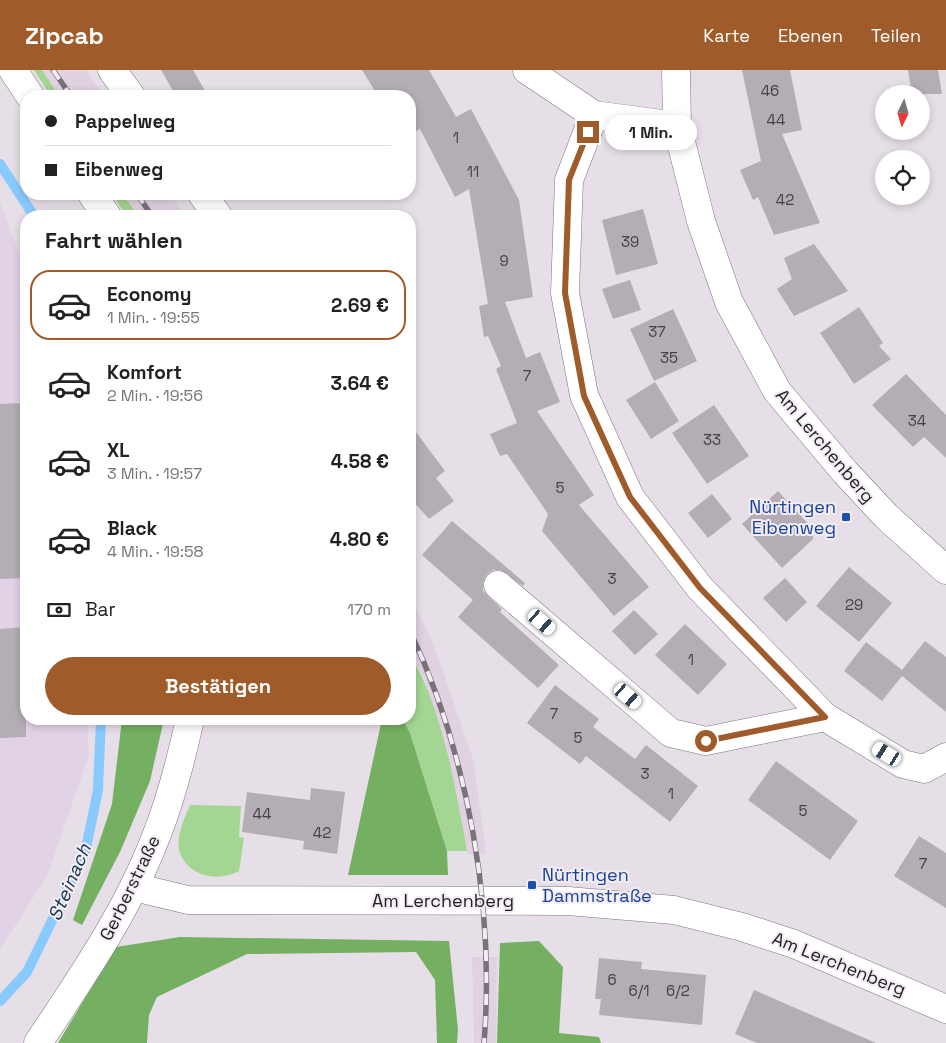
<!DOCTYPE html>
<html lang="de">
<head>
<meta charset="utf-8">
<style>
	body { margin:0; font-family:"Space Grotesk",sans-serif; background:#f6f6f6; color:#222; height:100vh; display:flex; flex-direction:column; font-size:19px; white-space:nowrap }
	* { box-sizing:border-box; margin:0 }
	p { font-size:16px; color:#767676 }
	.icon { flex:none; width:28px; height:28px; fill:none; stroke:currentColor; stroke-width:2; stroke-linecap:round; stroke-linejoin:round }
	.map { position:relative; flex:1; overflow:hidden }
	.panel { position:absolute; left:20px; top:140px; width:396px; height:515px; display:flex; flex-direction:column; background:#fff; border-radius:20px; box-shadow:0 2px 8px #0003 }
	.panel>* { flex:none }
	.top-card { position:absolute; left:20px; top:20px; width:396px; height:110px; border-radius:20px; box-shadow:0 2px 8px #0003; display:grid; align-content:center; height:110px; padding:0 25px; background:#fff }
	.needle { width:32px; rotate:185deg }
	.buttons { position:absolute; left:875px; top:15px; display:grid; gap:10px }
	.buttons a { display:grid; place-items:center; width:55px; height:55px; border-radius:50%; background:#fff; box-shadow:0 2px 8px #0003; font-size:25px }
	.end { position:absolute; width:22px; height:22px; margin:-11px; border:6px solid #9f5c2a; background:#fff; box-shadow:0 0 0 2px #fff }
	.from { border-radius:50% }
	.bubble { position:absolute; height:35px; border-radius:18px; background:#fff; box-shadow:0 2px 8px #0003; font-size:16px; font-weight:700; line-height:35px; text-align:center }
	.car { position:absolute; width:15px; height:30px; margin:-15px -8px; border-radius:6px; box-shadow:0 0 4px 1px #0007; background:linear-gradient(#fff 24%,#345 0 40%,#fff 0 76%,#345 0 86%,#fff 0) }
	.top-card b { display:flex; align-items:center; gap:18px; height:48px; font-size:19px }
	.top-card b+b { border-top:1px solid #e0e0e0 }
	.top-card i { width:12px; height:12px; background:#222 }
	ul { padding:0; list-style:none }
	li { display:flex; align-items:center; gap:15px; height:70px; margin:0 10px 8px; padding:0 15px; border:2px solid transparent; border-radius:20px }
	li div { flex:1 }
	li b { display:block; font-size:19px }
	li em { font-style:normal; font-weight:700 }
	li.on { border-color:#9f5c2a }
	li>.icon { width:45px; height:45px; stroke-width:1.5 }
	h2 { padding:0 25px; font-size:22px; line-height:60px }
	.pay { display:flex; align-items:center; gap:12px; height:55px; padding:0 25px; font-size:19px }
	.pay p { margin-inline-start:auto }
	.cta { display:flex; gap:10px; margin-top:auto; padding:10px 25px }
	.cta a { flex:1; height:58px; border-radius:30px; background:#9f5c2a; color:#fff; font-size:20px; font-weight:700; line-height:58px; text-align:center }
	header { display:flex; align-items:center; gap:30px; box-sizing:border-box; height:70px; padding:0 25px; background:#9f5c2a; color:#fff }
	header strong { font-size:24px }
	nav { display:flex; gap:28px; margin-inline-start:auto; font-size:18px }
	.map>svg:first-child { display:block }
	.built { fill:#e0d2e1 }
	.industrial { fill:#e1d2e5 }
	.green { fill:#a2d692 }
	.forest { fill:#75b062 }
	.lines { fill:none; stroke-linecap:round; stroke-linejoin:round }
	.stream { stroke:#89cafe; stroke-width:10 }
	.building { fill:#b4adb5 }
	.minor-casing { stroke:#7c757c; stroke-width:29 }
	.minor { stroke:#fff; stroke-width:28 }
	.rail-casing { stroke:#797379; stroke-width:5.5 }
	.rail { stroke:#f4ecf4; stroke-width:4; stroke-dasharray:11; stroke-linecap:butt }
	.route { stroke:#9f5c2a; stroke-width:6 }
	.transit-dot { fill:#1a4fb4; stroke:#f4ecf4; stroke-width:2 }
	.labels { text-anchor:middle; stroke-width:4; stroke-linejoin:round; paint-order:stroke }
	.number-label { font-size:15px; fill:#454145 }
	.street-label { font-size:18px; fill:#201d20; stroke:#f4ecf4 }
	.transit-label { font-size:18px; fill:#164399; stroke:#f4ecf4; text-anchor:end }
	.water-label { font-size:19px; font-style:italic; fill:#0f334d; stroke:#f4ecf4 }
</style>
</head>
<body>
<header>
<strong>Zipcab</strong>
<nav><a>Karte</a><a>Ebenen</a><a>Teilen</a></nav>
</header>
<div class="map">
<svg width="946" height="973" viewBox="0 0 946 973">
	<rect width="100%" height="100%" fill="#e7dfe7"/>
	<path class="built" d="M42,0H86L104,26H59Z
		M123,124H170L185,146H138Z
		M410,527L434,575L474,692L486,784H467L456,719L424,608L410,584Z
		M472,887H497L496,973H474Z"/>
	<path class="industrial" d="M0,133L26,201V649H87L89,685L47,806L0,879Z"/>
	<path class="green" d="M34,0H42L59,26H51Z
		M113,124H123L138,146H126Z
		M410,584C442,638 456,719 467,781H447L410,663L402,649H410Z
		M190,735L241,736L239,767L244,768L239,801C218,813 186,806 179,780C176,766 185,747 190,735Z"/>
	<path class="forest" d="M122,649H164L150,711L120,782L82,855L73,850L112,734Z
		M382,649H402L410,663L447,781L448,805H348Z
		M180,867L449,871L458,960L457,973H437L435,910L416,882L247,884L157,927L149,945L147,973H58L116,877Z
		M539,871L563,897L559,963L599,967L601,973H497L500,873Z"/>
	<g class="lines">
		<path class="stream" d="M0,94L34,146
			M0,931L27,902L85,783L98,720L101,649"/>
	</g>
	<path class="building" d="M161,0H193L208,26H176Z
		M362,0H429L456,47L471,39L519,130L533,227L505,232L526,288L540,282L560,332L537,341L594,425L579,435L649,517L614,546L542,461L548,444L507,384L500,386L490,364L517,353L496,299L501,296L488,266L484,267L479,236L488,234L469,119L455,127L420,59L410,64V26H378Z
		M742,0H790L802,60L782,64L820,153L774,165L758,127L753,130L740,100L761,91Z
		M908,0H938L942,24H912Z
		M643,139L658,194L616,205L602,150Z
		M814,174L848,221L794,246L777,219L792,209L784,188Z
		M630,210L641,240L613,249L602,219Z
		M859,237L883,273L879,276L891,289L854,314L820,263Z
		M673,239L697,291L654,311L630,259Z
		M906,304L946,345V388L924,367L913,377L872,335Z
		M655,312L679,351L651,369L626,330Z
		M26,333V508L0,509V334Z
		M714,335L749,386L707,414L672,363Z
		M410,354L445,401L436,408L454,431L429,449L410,428Z
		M778,421L813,459V469L782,498L742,454Z
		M712,424L732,449L708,468L688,443Z
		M452,451L525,513L523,516L500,500H493L486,505L483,513V521L502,539L500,542L559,595L538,618L458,547L473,530L422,485Z
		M849,497L892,533L859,572L816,536Z
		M785,508L807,532L786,552L763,528Z
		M634,540L658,564L635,585L612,561Z
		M685,554L727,594L698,625L655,585Z
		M26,557V667L0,668V559Z
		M925,571L946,587V642L902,606L882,631L844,601L866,572L902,600Z
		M555,615L599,649L593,657L635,689L646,675L698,716L670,752L586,686L580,694L527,653Z
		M776,691L858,751L830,790L748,730Z
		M311,718L345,722L337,784L303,779L304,771L242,762L247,722L310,730Z
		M919,766L946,783V838L894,806Z
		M599,888L642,892L641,899L706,905L702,955L599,945L601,929H595Z
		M754,920L876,973H757L735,964Z"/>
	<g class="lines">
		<g class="minor-casing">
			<path id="minor" d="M13,0L30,26
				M112,0L131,26
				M527,0L594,45L677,56
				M676,0L677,56L701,151L729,232L777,321L845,402L886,446L946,500
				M594,45L569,110L565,223L584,325L630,427L700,518L825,647L903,694L924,699L946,687
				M92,124L107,146
				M202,124L218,146
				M498,515L671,663L706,671L825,647
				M134,817L188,830L568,831L674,840L742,857L794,874L946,939
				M38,973C81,908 127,842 155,769C171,730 181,690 190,649"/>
		</g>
		<use href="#minor" class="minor"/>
		<g class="rail-casing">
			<path id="rail" d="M53,0L71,26
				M137,124L152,146
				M410,561C468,684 495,837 484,973"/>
		</g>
		<use href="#rail" class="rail"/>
	</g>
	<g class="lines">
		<path class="route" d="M588,62L569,110L565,223L584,326L630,427L700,518L825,647L706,671"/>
	</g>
	<g class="transit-dot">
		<rect x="841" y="442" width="10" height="10" rx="2.5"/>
		<rect x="527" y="810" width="10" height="10" rx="2.5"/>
	</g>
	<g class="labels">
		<g class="number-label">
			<text x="770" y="26">46</text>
			<text x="776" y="55">44</text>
			<text x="456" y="73">1</text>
			<text x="473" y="107">11</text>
			<text x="785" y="135">42</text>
			<text x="630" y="177">39</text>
			<text x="504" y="196">9</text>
			<text x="657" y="267">37</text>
			<text x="669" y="293">35</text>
			<text x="527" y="311">7</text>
			<text x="917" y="356">34</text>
			<text x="712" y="375">33</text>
			<text x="560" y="423">5</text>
			<text x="612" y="514">3</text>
			<text x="854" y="540">29</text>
			<text x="691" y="595">1</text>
			<text x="554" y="649">7</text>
			<text x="578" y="673">5</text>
			<text x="645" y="709">3</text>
			<text x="671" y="729">1</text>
			<text x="803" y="746">5</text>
			<text x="262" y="749">44</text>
			<text x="322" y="768">42</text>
			<text x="923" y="799">7</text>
			<text x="612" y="915">6</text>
			<text x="639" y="926">6/1</text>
			<text x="678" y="926">6/2</text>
		</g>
		<g class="street-label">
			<text transform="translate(825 376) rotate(50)" y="6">Am Lerchenberg</text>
			<text transform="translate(130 818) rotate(-64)" y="6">Gerberstraße</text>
			<text x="443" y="837">Am Lerchenberg</text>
			<text transform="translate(839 894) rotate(22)" y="6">Am Lerchenberg</text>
		</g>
		<g class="transit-label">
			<text x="836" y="443">Nürtingen<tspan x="836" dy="21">Eibenweg</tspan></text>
			<text x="542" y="811" text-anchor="start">Nürtingen<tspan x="542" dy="21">Dammstraße</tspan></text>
		</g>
		<g class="water-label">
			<text transform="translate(69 812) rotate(-67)" y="7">Steinach</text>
		</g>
	</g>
</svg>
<div class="buttons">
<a><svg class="needle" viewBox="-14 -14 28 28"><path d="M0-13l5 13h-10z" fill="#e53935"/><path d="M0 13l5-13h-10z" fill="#767676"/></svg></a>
<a><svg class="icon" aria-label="locate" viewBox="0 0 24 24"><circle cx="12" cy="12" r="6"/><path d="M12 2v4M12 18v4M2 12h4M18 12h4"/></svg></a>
</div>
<i class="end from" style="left:706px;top:671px"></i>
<i class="end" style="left:588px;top:62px"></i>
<div class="bubble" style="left:605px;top:45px;width:92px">1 Min.</div>
<i class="car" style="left:542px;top:552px;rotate:131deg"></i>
<i class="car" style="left:628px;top:626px;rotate:131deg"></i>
<i class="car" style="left:887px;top:684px;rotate:301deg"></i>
<div class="top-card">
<b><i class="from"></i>Pappelweg</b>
<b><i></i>Eibenweg</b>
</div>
<section class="panel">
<h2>Fahrt wählen</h2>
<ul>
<li class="on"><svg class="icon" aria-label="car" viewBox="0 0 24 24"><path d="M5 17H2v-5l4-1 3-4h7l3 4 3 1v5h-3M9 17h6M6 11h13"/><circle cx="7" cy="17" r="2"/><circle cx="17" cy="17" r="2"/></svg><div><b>Economy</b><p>1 Min. · 19:55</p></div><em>2.69 €</em></li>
<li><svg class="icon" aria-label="car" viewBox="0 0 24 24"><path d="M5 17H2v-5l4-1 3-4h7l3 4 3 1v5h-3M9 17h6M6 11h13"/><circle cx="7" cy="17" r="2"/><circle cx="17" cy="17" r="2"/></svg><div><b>Komfort</b><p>2 Min. · 19:56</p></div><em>3.64 €</em></li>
<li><svg class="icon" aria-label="car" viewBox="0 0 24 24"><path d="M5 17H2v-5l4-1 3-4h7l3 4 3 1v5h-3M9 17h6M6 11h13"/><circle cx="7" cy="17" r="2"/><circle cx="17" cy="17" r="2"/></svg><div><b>XL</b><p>3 Min. · 19:57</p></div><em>4.58 €</em></li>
<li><svg class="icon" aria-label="car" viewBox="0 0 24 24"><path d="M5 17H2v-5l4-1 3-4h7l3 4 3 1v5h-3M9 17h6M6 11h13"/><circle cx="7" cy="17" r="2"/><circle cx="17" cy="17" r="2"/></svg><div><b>Black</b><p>4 Min. · 19:58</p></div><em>4.80 €</em></li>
</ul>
<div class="pay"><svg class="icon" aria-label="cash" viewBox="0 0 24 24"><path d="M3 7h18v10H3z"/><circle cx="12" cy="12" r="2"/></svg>Bar<p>170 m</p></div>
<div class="cta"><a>Bestätigen</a></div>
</section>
</div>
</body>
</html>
